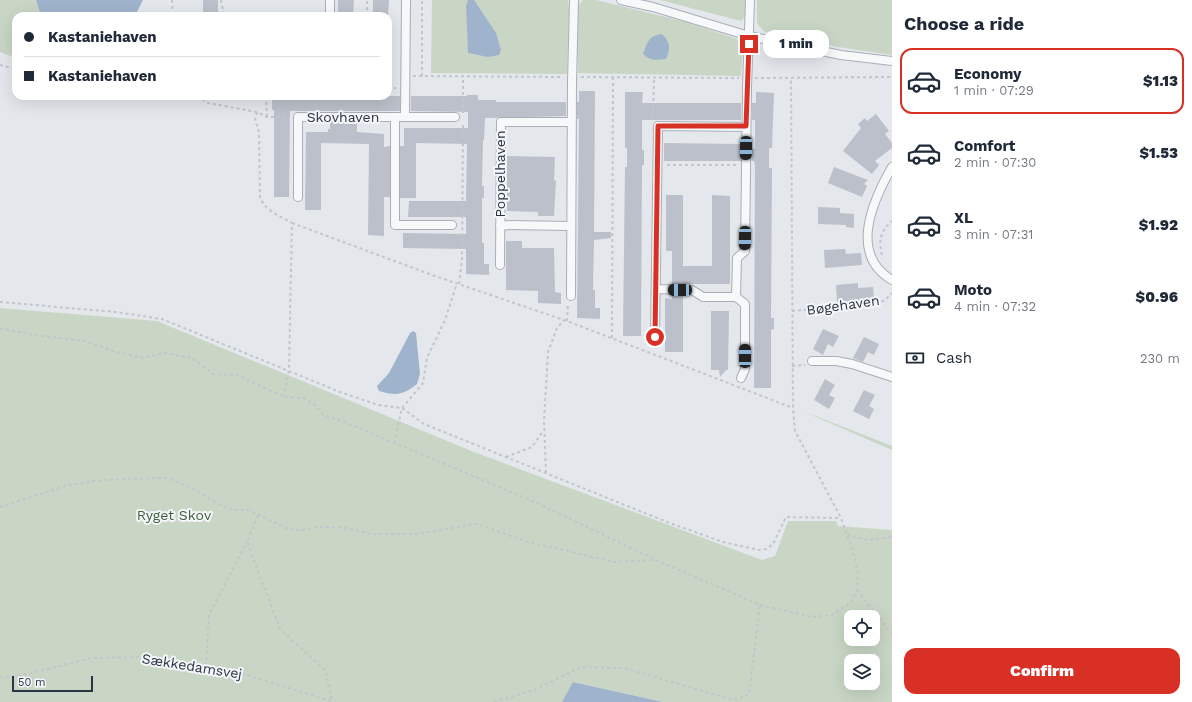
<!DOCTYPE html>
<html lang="en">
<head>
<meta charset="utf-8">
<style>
	body { margin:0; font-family:"Work Sans",sans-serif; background:#f2f2f3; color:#1f2937; height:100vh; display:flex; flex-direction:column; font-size:15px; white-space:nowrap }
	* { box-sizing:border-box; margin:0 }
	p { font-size:13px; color:#747a83 }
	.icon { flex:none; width:22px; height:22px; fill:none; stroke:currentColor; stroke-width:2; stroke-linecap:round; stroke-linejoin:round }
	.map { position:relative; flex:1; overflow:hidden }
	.drawer { display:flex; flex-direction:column; background:#fff; width:300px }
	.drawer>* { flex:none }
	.top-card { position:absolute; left:12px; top:12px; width:380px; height:88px; border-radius:12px; box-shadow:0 4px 16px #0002; display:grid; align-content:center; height:88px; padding:0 12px; background:#fff }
	.fabs { position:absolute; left:844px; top:610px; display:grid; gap:8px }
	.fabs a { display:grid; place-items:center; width:36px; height:36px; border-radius:8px; background:#fff; box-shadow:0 4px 16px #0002; font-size:20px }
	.scale { position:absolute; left:12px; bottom:10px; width:81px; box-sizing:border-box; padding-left:4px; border:2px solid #2b3445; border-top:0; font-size:11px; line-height:14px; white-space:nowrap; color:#2b3445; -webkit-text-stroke:3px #f4f6f9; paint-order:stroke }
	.end { position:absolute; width:18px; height:18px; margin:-9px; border:5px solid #d93025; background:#fff; box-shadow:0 0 0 2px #fff }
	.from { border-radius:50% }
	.bubble { position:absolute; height:28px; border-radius:12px; background:#fff; box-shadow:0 4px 16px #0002; font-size:13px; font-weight:800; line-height:28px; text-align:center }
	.car { position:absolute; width:12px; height:24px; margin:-12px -6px; border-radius:5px; box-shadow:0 0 3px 1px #0007; background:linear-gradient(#222 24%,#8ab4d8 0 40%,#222 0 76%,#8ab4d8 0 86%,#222 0) }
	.top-card b { display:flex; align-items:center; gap:14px; height:38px; font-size:15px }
	.top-card b+b { border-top:1px solid #e0e1e3 }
	.top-card i { width:10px; height:10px; background:#1f2937 }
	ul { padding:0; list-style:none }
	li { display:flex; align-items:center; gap:12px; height:66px; margin:0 8px 6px; padding:0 4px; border:2px solid transparent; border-radius:12px }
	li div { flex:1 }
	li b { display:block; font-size:15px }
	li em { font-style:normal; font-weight:800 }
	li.active { border-color:#d93025 }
	li>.icon { width:36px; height:36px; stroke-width:1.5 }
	h2 { padding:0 12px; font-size:18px; line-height:48px }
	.pay { display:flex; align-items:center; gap:10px; height:44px; padding:0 12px; font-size:15px }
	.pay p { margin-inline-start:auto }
	.cta { display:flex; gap:8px; margin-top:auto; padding:8px 12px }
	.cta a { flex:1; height:46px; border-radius:12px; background:#d93025; color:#fff; font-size:16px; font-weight:800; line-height:46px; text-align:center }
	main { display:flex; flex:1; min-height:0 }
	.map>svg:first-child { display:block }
	.green { fill:#c9d6c5; fill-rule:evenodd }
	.water { fill:#9fb4cc }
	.building { fill:#bbc0ca }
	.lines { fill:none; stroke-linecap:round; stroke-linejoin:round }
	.minor-casing { stroke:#a9aeb7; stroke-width:10 }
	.path { stroke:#c2c5cb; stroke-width:2; stroke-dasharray:3 3; stroke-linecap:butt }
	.minor { stroke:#f7f8fa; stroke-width:8 }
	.route { stroke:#d93025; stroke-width:5 }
	.labels { text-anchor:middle; stroke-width:4; stroke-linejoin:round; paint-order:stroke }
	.street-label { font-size:14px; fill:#2b3445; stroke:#f4f6f9 }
	.park-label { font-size:14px; fill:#3f6138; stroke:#f4f6f9 }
</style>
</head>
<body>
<main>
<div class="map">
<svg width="892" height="702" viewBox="0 0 892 702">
	<rect width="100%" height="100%" fill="#e4e7ec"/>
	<path class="green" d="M0,0H36L41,16H16V58L0,52Z
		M432,0H568L569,12L567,74L431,73Z
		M583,0H596L686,22L737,39L743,48L741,76L578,73L577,7Z
		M660,0H746L745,16L741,21Z
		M757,0H892V55L838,47L765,32L757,24Z
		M0,308L157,321L469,450L762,560L775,556L788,521H836L838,526L892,530V702H663L574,682L562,702H0ZM851,617H873V639H851ZM851,661H873V683H851Z
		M800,410L892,446V450Z"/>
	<path class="water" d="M36,0H143L135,16H41Z
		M468,0H474L496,33L501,50L499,55L488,57L468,53L466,6Z
		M662,34C670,42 671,48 666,59C656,60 650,61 643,54C648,42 648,36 662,34Z
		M413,331L416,333L420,374L417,384C403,395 397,396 379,391L377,386L389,373L410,333Z
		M573,682L663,702H562Z"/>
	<path class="building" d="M203,0H218V16H203Z
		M338,0H354L353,16H338Z
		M373,0H389L388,16H373Z
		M579,91H595L594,232H611V238L594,240L593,290H595V308H600V319L577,318L579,119H577V102H579Z
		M625,92H643L642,103H741V120H642V150H644V165H642L641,336H623L625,167H627V148H625Z
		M756,92L774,93L772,148H769V168H772L771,318H774V329L771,330V388H754L755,166L754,161H752V148L755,149V120H752V103H756Z
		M467,95H478V100H496V102H566V116L485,118L484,140H483L482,186H484V198H482V243H484V264H489V275L466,274V249L403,248V233L466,234V217H408L409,201H466L467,144L416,143V198H400V146H404V128H468V112L411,111V96H467Z
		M272,96H400V111H290L289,197H274V110H272Z
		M876,114L889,131L885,134L892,143V148L875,161L879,165L872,174L843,151L861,128L858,124L865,118L867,121Z
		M330,122H357V132L384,134V147L390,146V197H384V236L368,235L369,144L321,143V210H305L306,132H328V129H330Z
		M664,143L739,144L741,145V161H664Z
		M507,156L555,157L554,181L556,180L554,216H538V212L507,211Z
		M834,167L868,180L864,184L867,186L862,197L828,183Z
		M666,195H683V266H712V195L730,196V284H672V251H666Z
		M818,207L840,208V213L854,214V228L846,227V225L818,224Z
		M506,241H522V248H554L555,292L561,293V304L538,303V291L506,290Z
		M845,249L846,254L861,253L862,265L825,268L824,250Z
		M858,283V288L873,287L874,299L837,302L836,285Z
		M672,295H683V352H665V298L672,299Z
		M711,311H729L728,370H726L720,377L719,370H711Z
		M823,329L839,336L833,347L828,344L823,355L813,349Z
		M864,337L879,344L874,355L868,352L863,362L853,358Z
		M825,379L835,385L829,395L835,398L829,409L814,400Z
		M864,390L875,395L869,406L874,409L869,419L853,411Z"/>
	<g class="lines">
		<g class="minor-casing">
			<path id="minor" d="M621,0L653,7L749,36L841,55L892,61
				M330,16V0
				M395,117V225H452
				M405,117L406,0
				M892,167C873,200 848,254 892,280
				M298,197V117H455
				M500,225L571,226
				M500,265L501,122H571
				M656,289L692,290L703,297H736
				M571,296L572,83L574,0
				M651,341L655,337L658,126L746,127
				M812,361H836L852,364L892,377
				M741,378L745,369V304L736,297L737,258L745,251L747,88L750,0"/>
		</g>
		<path class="path" d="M172,0L173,16
			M221,0L224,16
			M367,16V0
			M0,65L16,69
			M413,76L563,77
			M422,76V0
			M581,77L739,78
			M755,78L892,77
			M388,88H396
			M197,96L208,103L257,112L267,117H289
			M266,96L267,117
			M257,112L255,119L259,132L260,197C265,211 280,216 292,223L289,369L284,396
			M463,113V76
			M653,119L654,78
			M667,165H737
			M292,223L435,276L567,321L793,408
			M882,255C878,241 881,230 892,221
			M459,284L462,259L463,123
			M0,302L116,312L162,319L340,392L378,405L402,408L424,424L667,522L723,542L759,550L766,549L773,544L786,517L841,518
			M792,311L878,303L885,300L892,293
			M567,321L568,304
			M0,328L34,335L85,341L113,351L142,358L165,353L192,358L213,374L237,375L284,397L304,398L315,405L323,415L342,421L535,502L656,560L760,605L812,617L832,615L851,602L857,590L858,574L854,555L841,518L795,431L793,408L791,79
			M612,338L613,78
			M792,366L805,365
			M394,443L402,408L423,383L427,358L445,320L457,283
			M506,457L532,447L543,431
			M546,473L544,420L548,352L557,328L564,320
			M0,507L69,485L94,481L122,479L167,478L194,489L222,506L234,510H248L288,529L302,530L319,527L345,528L372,534H417L477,524L525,541L614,562L655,560
			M258,515L247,542L280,629L326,671L332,702
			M847,535L868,540L892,537
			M857,590L892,634
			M206,666L209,615L247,542
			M0,677L19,676L92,658L151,657L228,669L334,702
			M494,702L534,690L581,667L624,668L733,700L749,695L760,605"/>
		<use href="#minor" class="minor"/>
	</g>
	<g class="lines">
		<path class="route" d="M655,337L658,126H746L749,44"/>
	</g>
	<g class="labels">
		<g class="street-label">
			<text x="343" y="122">Skovhaven</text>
			<text transform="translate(500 174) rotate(-90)" y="5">Poppelhaven</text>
			<text transform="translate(843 305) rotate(-8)" y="5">Bøgehaven</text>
			<text transform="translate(192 666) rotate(9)" y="5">Sækkedamsvej</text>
		</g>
		<g class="park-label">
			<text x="174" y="520">Ryget Skov</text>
		</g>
	</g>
</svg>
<div class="fabs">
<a><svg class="icon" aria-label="locate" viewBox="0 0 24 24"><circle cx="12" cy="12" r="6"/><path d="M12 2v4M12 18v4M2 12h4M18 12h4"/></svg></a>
<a><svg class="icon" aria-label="layers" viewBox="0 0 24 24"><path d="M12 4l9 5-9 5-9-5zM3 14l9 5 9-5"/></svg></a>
</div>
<div class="scale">50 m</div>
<i class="end from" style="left:655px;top:337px"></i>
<i class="end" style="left:749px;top:44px"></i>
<div class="bubble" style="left:763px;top:30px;width:66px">1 min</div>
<i class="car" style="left:746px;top:148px;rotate:181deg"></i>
<i class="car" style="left:745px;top:238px;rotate:181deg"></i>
<i class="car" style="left:680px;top:290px;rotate:270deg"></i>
<i class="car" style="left:745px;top:356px;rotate:0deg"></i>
<div class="top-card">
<b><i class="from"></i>Kastaniehaven</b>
<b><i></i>Kastaniehaven</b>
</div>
</div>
<section class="drawer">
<h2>Choose a ride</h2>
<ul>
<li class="active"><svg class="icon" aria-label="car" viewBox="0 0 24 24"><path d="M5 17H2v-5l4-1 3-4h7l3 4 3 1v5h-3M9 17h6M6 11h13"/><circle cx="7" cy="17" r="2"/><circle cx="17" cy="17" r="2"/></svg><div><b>Economy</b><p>1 min · 07:29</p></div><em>$1.13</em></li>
<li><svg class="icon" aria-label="car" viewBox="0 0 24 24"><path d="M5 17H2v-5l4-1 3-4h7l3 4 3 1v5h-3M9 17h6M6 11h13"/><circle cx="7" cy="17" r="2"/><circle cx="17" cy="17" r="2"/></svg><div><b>Comfort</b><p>2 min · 07:30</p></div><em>$1.53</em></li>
<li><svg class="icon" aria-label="car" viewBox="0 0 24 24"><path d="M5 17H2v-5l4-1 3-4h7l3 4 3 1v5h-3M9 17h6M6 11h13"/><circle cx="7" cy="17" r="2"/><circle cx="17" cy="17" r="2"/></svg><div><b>XL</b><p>3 min · 07:31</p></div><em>$1.92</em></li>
<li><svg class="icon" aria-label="car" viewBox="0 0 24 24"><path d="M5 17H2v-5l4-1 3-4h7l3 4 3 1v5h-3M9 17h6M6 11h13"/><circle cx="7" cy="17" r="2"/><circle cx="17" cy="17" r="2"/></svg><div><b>Moto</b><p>4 min · 07:32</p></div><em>$0.96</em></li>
</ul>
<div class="pay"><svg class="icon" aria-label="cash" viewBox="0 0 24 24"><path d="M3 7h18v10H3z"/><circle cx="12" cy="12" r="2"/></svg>Cash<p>230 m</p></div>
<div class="cta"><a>Confirm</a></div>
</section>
</main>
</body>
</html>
